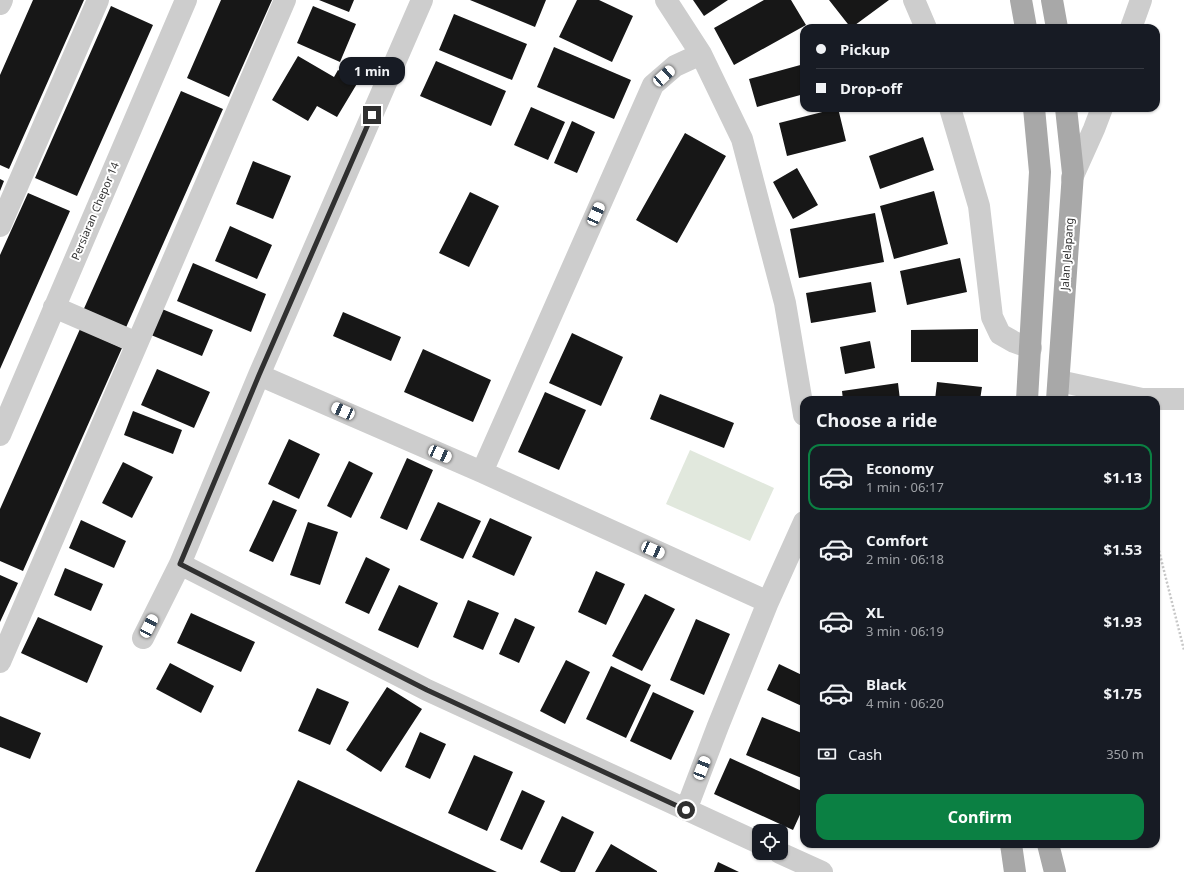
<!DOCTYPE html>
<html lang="en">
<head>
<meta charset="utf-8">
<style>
	body { margin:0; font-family:"Noto Sans",sans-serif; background:#20242c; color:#f1f3f6; height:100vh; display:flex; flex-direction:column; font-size:15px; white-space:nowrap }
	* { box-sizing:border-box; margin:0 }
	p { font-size:13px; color:#9ea1a6 }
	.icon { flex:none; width:22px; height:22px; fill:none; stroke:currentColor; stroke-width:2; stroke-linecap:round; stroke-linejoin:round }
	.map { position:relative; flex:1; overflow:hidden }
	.side { position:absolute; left:800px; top:396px; width:360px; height:452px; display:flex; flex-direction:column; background:#171b24; border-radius:12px; box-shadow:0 1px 3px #0004 }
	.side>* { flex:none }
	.top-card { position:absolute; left:800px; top:24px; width:360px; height:88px; border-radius:12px; box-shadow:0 1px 3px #0004; display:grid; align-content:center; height:88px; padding:0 16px; background:#171b24 }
	.controls { position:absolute; left:752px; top:824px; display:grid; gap:8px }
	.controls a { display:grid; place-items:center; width:36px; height:36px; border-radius:8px; background:#171b24; box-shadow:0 1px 3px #0004; font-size:20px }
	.end { position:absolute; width:18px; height:18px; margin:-9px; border:5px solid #303030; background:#fff; box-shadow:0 0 0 2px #fff }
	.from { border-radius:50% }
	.bubble { position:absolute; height:28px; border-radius:12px; background:#171b24; box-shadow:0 1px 3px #0004; font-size:13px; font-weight:700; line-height:28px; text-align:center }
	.car { position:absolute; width:12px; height:24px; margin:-12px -6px; border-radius:5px; box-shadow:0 0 3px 1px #0007; background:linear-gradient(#fff 24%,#345 0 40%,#fff 0 76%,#345 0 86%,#fff 0) }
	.top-card b { display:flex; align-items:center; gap:14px; height:38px; font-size:15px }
	.top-card b+b { border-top:1px solid #363941 }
	.top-card i { width:10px; height:10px; background:#f1f3f6 }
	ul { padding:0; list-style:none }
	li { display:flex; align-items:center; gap:12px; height:66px; margin:0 8px 6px; padding:0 8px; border:2px solid transparent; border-radius:12px }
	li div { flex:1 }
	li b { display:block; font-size:15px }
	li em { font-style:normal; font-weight:700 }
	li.selected { border-color:#0b8043 }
	li>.icon { width:36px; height:36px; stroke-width:1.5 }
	h2 { padding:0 16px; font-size:18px; line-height:48px }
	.pay { display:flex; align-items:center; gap:10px; height:44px; padding:0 16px; font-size:15px }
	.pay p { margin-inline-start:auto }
	.button { display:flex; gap:8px; margin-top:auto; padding:8px 16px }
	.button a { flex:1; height:46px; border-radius:12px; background:#0b8043; color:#fff; font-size:16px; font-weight:700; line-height:46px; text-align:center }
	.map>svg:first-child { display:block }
	.green { fill:#e1e8dd }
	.building { fill:#171717 }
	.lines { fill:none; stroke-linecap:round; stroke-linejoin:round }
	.path { stroke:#c7c7c7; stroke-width:2.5; stroke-dasharray:2 2; stroke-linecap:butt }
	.minor { stroke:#cdcdcd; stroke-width:22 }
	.major { stroke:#a8a8a8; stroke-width:22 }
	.route { stroke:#303030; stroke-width:5 }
	.labels { text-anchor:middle; stroke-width:4; stroke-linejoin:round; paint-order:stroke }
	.street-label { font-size:11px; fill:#303030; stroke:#fff }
</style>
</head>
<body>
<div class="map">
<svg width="1184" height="872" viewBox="0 0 1184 872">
	<rect width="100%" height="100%" fill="#fff"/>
	<path class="green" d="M690,450L774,488L750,541L666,504Z"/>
	<path class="building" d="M33,0H84L9,169L0,165V75Z
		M221,0H272L229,97L187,78Z
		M319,0H354L349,12Z
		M470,0H546L535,27Z
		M577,0H599L633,16L612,62L559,37Z
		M693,0H728L704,16Z
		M764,0H791L806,25L734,65L714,28Z
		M829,0H889L851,28Z
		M111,6L153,25L77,196L35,178Z
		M313,6L356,24L340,62L297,43Z
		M454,14L527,44L512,80L439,50Z
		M554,47L631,80L614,119L537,87Z
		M298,56L334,77L338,70L358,82L337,117L317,106L308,121L272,100Z
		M436,61L506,91L491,126L420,96Z
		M804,64V94L757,107L749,79Z
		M181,91L223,109L124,332L82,313Z
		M531,107L565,122L548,160L514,145Z
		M838,108L846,141L787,156L779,123Z
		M572,121L595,132L577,173L554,163Z
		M685,133L726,156L677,243L636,220Z
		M923,137L934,170L880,189L869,156Z
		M253,161L291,176L273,219L236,204Z
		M797,168L818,205L793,219L773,182Z
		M0,179L4,181L0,191Z
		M934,191L948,244L894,259L880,206Z
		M470,192L499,206L469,267L439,253Z
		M28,193L70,211L0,369V255Z
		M875,213L884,262L799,278L790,229Z
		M230,226L272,245L257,279L215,261Z
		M960,258L967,292L907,305L900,271Z
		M193,263L266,294L251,332L177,301Z
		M871,282L876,312L811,323L806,293Z
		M162,309L213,330L202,356L151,335Z
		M343,312L401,337L391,361L333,336Z
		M80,329L122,348L23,571L0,561V509Z
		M978,329V362H911V330Z
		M572,333L623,357L601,406L549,383Z
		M870,341L875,368L845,374L840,347Z
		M423,349L491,380L473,422L404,392Z
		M157,369L210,392L194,428L141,405Z
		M937,382L982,387L980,400H935Z
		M898,383L900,400H843L842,391Z
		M545,392L586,410L559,470L518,452Z
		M660,394L734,423L724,448L650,419Z
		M133,411L182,430L173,454L124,435Z
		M289,439L320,454L299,499L268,484Z
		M407,458L433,470L407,530L380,518Z
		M349,461L373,473L351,518L327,506Z
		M123,462L153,477L132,518L102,503Z
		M273,500L297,510L273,562L249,551Z
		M438,502L481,521L463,559L420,540Z
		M490,518L532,537L514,576L472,557Z
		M81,520L126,541L114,568L69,548Z
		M308,522L338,532L320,585L290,575Z
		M366,557L390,569L369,614L345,603Z
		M65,568L103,584L91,611L54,595Z
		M596,571L625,584L606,625L578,612Z
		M0,575L18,583L0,622Z
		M399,585L438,603L418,648L378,630Z
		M645,594L675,609L642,671L612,656Z
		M468,600L499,613L483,650L453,637Z
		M191,613L255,642L241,672L177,643Z
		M38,617L103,646L87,683L21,653Z
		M515,618L535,627L519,663L499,654Z
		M696,619L730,634L704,695L670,680Z
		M566,660L590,672L565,724L540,711Z
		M170,663L214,686L201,713L156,689Z
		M779,664L804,676V707L767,690Z
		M611,666L651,685L626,738L586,719Z
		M387,687L422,709L381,772L346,750Z
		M317,688L349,702L330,745L298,731Z
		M653,692L694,711L671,760L630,741Z
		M0,716L41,733L30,759L0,747Z
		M762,717L804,734V779L746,755Z
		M420,732L446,744L430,779L405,767Z
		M474,755L513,772L487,831L448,813Z
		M730,758L804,792V806L793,830L714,794Z
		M298,780L497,872H255Z
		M522,790L545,801L522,850L500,840Z
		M562,816L594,832L575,872H561L540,862Z
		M611,844L657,871V872H595Z
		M718,862L739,872H714Z"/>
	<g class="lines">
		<path class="path" d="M1156,539L1184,650"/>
		<path class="minor" d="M422,0L259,375L180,564L427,690L759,843
			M666,0L701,54L742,139L785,303L804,415
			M914,0L926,28
			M0,4L2,0
			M1131,28L1141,0
			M950,108L979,206L992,317L1000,334L1014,342L1031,348
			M1072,178L1094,129L1102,108
			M0,226L98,0
			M54,307L137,343
			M259,375L482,472L768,602
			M1059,381L1142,399H1184
			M0,435L186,0
			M482,472L653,85L675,66L701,54
			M143,638L180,564
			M0,662L285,0
			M686,810L718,726L768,602L804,522
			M780,853L822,872"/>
		<path class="major" d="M1021,0L1026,28
			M1052,0L1057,28
			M1027,400L1040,172L1034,108
			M1057,400L1073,173L1066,108
			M1011,844L1015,872
			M1048,844L1055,872"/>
	</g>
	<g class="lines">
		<path class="route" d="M372,115L259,375L180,564L427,690L686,810"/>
	</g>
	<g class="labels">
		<g class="street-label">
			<text transform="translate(95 211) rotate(-67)" y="4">Persiaran Chepor 14</text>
			<text transform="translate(1067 254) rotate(-86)" y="4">Jalan Jelapang</text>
		</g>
	</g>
</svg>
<div class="controls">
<a><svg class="icon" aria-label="locate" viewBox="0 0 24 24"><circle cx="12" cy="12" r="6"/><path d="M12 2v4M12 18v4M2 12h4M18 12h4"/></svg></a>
</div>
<i class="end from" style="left:686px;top:810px"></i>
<i class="end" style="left:372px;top:115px"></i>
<div class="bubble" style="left:339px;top:57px;width:66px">1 min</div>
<i class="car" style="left:664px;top:76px;rotate:48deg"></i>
<i class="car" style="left:596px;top:214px;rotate:24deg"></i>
<i class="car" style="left:343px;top:411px;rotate:294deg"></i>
<i class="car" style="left:440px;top:454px;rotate:114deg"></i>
<i class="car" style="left:653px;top:550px;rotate:114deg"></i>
<i class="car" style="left:149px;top:626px;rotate:27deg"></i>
<i class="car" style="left:702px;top:768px;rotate:21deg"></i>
<div class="top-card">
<b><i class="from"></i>Pickup</b>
<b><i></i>Drop-off</b>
</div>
<section class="side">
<h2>Choose a ride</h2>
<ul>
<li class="selected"><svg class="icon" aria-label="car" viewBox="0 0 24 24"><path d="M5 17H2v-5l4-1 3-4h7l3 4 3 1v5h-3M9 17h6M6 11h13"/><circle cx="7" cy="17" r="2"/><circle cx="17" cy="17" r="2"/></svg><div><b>Economy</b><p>1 min · 06:17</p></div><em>$1.13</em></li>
<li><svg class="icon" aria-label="car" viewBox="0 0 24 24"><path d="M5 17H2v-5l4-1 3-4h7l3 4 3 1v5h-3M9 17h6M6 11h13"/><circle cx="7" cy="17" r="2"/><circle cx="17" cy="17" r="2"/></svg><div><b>Comfort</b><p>2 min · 06:18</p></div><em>$1.53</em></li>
<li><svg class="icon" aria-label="car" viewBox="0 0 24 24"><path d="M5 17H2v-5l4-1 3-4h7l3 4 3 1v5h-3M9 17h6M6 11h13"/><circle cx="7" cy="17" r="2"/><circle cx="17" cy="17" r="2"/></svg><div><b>XL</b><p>3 min · 06:19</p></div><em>$1.93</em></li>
<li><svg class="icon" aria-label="car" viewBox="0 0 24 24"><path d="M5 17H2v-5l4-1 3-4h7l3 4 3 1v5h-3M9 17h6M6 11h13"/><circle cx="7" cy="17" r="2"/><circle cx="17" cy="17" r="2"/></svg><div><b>Black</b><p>4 min · 06:20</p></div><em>$1.75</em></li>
</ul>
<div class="pay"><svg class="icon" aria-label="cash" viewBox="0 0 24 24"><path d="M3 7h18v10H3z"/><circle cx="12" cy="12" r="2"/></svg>Cash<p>350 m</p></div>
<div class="button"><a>Confirm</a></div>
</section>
</div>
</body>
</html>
